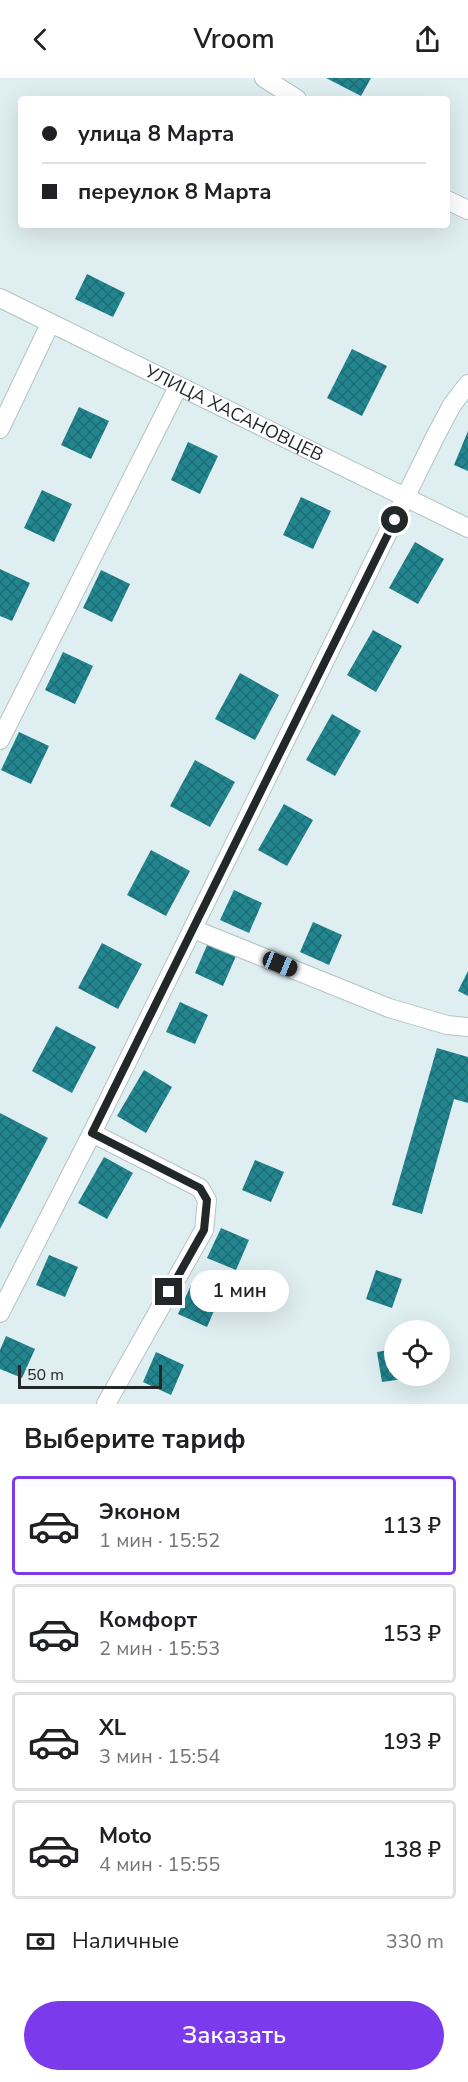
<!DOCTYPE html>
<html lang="ru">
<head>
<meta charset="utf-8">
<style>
	body { margin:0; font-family:"Nunito Sans",sans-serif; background:#f2f2f2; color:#202124; height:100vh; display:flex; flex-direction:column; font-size:22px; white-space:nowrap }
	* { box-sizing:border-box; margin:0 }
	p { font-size:20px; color:#757577 }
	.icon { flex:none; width:33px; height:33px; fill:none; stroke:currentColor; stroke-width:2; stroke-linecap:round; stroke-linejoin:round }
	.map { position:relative; height:1326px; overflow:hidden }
	.drawer { display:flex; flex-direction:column; background:#fff; flex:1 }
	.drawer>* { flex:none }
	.guide { position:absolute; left:18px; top:18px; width:432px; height:132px; border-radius:6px; box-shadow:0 6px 24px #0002; display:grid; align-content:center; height:132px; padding:0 24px; background:#fff }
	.tools { position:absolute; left:384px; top:1242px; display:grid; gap:12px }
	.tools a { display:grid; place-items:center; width:66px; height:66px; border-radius:50%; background:#fff; box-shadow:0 6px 24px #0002; font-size:30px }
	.scale { position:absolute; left:18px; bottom:15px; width:144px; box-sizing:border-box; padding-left:6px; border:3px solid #222728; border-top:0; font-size:16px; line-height:21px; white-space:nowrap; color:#222728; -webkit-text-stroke:4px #dfeef0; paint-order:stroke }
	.end { position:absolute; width:27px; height:27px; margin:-14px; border:8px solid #222728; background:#fff; box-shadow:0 0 0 3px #fff }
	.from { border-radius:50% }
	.bubble { position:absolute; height:42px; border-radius:21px; background:#fff; box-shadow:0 6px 24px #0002; font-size:20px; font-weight:600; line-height:42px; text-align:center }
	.car { position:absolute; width:18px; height:36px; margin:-18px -9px; border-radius:8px; box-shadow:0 0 4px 2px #0007; background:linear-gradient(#222 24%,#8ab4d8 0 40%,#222 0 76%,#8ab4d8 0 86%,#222 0) }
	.guide b { display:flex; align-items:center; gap:21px; height:57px; font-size:22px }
	.guide b+b { border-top:2px solid #e0e0e0 }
	.guide i { width:15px; height:15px; background:#202124 }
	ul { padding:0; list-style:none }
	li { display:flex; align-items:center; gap:18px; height:99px; margin:0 12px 9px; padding:0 12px; border:3px solid #e0e0e0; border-radius:6px }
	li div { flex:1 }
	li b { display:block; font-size:22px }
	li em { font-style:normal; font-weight:600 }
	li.active { border-color:#7c3aed }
	li>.icon { width:54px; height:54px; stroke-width:1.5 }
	h2 { padding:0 24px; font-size:27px; line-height:72px }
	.pay { display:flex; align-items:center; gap:15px; height:66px; padding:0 24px; font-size:22px }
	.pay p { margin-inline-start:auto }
	.button { display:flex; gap:12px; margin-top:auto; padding:12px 24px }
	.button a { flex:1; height:69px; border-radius:36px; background:#7c3aed; color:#fff; font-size:24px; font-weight:600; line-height:69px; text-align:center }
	header { display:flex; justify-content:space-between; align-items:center; height:78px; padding:0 24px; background:#fff; font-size:27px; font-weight:600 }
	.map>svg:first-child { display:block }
	.building { fill:url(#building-cross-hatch) }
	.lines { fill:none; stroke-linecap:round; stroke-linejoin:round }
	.minor-casing { stroke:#b4c3c4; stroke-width:20 }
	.minor { stroke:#fff; stroke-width:18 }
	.route { stroke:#222728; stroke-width:8 }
	.labels { text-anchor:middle; stroke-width:6; stroke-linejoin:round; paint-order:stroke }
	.street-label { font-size:18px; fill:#222728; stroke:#dfeef0 }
</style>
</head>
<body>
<header><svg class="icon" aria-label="back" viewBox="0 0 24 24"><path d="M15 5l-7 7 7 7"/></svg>Vroom<svg class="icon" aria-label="share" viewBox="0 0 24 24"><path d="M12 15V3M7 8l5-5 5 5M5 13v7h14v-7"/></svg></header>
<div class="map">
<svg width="468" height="1326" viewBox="0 0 468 1326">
	<defs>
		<pattern id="building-cross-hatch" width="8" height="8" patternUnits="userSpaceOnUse" patternTransform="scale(1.5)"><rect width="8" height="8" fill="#22858f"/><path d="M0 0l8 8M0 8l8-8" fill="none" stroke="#1d6d75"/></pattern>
	</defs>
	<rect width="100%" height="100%" fill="#dfeef0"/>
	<path class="building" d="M326,0H371L361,18Z
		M87,196L125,215L113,239L75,221Z
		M352,271L387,288L362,338L327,320Z
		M79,329L109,343L91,381L61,367Z
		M468,353V393L454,387Z
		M188,364L218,378L200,416L171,402Z
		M42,412L72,426L54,464L24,450Z
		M301,419L331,433L313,471L283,457Z
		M415,464L444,481L418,526L389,510Z
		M0,491L30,505L12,543L0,538Z
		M101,492L130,506L112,544L83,530Z
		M373,552L402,568L376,614L347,597Z
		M63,574L93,588L75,626L45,612Z
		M240,595L279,617L255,662L215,641Z
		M332,636L361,653L335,698L306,682Z
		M19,654L49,668L31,706L1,692Z
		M195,682L235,704L210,749L170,728Z
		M284,726L313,742L287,788L258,772Z
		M151,772L190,793L166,838L127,817Z
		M234,812L262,825L249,855L220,842Z
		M313,844L342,857L329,887L300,874Z
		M102,865L142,886L118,931L78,910Z
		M208,865L236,878L223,908L195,895Z
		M468,893V918L458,913Z
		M180,924L208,937L195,966L166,954Z
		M56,948L96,969L72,1015L32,993Z
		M437,970L468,979V1025L454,1021L422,1136L392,1127Z
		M144,992L172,1009L146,1055L117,1038Z
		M0,1035L48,1060L0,1151Z
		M104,1079L133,1095L107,1141L78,1125Z
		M255,1082L284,1094L271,1124L242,1112Z
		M221,1150L249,1162L236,1192L207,1180Z
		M49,1177L78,1189L65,1219L36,1207Z
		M376,1192L402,1201L392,1230L366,1221Z
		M191,1207L220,1219L207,1249L178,1236Z
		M6,1258L35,1271L22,1300L0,1291V1272Z
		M394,1271V1298H403V1301L382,1304L377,1274Z
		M156,1274L184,1287L171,1317L143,1304Z"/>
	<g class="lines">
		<g class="minor-casing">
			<g id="minor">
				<path d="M264,0L297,21"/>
				<path d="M447,122L468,132"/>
				<path id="s1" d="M0,220L468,450"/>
				<path d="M0,351L50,246"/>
				<path d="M0,662L178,309"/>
				<path d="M193,851L389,930L447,947L468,949"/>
				<path d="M92,1055L200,1110L207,1122L204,1152L106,1326"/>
				<path d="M0,1235L92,1055L436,357L452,327L468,306"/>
			</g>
		</g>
		<use href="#minor" class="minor"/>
	</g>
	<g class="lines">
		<path class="route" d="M169,1214L204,1152L207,1122L200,1110L92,1055L395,442"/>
	</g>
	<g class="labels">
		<g class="street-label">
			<text dy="6" stroke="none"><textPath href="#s1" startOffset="261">УЛИЦА ХАСАНОВЦЕВ</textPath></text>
		</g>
	</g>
</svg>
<div class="tools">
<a><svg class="icon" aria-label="locate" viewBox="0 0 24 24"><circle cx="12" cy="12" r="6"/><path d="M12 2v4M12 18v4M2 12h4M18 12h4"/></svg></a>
</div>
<div class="scale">50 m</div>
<i class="end from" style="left:395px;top:442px"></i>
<i class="end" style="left:169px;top:1214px"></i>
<div class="bubble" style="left:190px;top:1192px;width:99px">1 мин</div>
<i class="car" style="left:280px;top:886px;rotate:112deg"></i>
<div class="guide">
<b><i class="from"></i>улица 8 Марта</b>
<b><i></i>переулок 8 Марта</b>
</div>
</div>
<section class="drawer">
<h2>Выберите тариф</h2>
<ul>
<li class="active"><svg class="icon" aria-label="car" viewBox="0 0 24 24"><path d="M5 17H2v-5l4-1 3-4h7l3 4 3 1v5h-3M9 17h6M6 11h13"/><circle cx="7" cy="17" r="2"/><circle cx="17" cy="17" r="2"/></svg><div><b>Эконом</b><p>1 мин · 15:52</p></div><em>113 ₽</em></li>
<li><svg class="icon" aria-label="car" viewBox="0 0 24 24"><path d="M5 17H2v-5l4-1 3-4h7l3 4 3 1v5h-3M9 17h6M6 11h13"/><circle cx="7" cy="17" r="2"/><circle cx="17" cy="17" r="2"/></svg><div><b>Комфорт</b><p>2 мин · 15:53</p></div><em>153 ₽</em></li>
<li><svg class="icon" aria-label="car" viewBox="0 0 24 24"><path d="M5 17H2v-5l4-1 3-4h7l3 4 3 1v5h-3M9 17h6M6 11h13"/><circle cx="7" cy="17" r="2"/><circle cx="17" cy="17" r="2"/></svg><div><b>XL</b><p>3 мин · 15:54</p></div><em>193 ₽</em></li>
<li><svg class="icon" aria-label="car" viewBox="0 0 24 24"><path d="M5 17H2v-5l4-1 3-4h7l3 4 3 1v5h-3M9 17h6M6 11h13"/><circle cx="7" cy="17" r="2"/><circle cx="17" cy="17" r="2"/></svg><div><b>Moto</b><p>4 мин · 15:55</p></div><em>138 ₽</em></li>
</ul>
<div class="pay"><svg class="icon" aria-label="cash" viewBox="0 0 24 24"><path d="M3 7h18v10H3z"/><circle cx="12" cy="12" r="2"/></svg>Наличные<p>330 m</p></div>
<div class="button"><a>Заказать</a></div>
</section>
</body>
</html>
